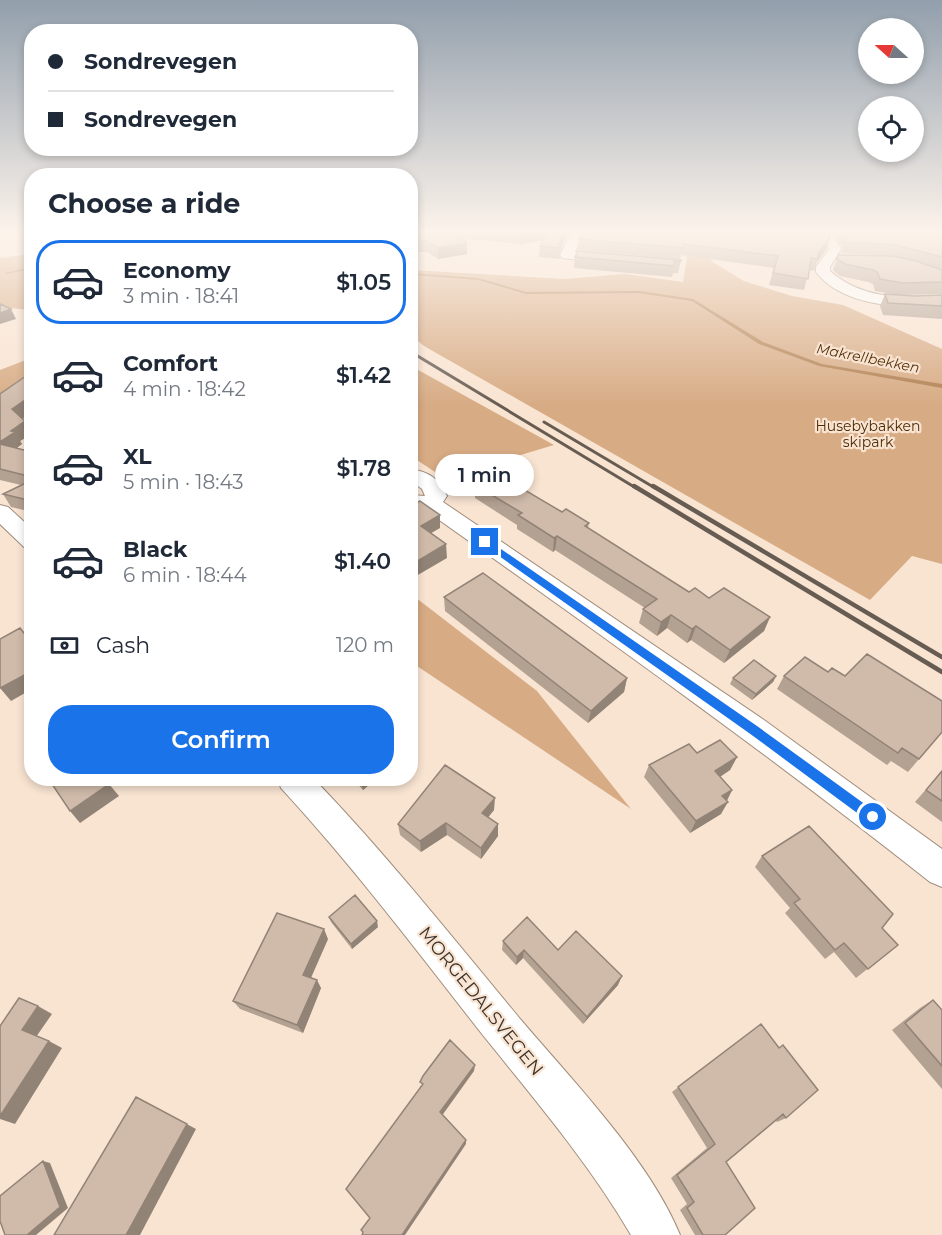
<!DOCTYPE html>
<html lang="en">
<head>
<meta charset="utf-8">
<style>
	body { margin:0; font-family:Montserrat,sans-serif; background:#f2f2f3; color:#1f2937; height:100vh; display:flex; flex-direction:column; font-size:22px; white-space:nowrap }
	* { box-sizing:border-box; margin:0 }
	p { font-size:20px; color:#747a83 }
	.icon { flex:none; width:33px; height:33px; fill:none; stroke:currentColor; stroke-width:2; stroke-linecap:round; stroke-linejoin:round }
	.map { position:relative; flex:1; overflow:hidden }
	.panel { position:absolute; left:24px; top:168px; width:394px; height:618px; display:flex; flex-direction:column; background:#fff; border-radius:24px; box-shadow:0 3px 9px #0003 }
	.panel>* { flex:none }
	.top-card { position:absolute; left:24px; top:24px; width:394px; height:132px; border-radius:24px; box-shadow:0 3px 9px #0003; display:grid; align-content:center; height:132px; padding:0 24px; background:#fff }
	.needle { width:39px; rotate:291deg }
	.tools { position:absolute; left:858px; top:18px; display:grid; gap:12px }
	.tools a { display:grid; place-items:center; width:66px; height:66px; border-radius:50%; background:#fff; box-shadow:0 3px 9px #0003; font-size:30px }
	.end { position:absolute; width:27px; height:27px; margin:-14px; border:8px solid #1a73e8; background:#fff; box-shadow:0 0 0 3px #fff }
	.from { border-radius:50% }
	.bubble { position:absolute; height:42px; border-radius:21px; background:#fff; box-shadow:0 3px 9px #0003; font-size:20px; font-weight:600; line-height:42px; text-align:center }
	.top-card b { display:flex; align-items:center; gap:21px; height:57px; font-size:22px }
	.top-card b+b { border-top:2px solid #e0e1e3 }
	.top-card i { width:15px; height:15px; background:#1f2937 }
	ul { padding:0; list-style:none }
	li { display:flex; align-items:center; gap:18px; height:84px; margin:0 12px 9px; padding:0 12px; border:3px solid transparent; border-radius:24px }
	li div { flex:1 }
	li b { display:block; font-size:22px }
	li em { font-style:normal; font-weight:600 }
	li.active { border-color:#1a73e8 }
	li>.icon { width:54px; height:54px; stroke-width:1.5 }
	h2 { padding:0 24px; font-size:27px; line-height:72px }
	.pay { display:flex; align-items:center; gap:15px; height:66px; padding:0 24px; font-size:22px }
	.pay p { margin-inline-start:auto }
	.cta { display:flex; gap:12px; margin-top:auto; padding:12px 24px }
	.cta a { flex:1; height:69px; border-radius:24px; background:#1a73e8; color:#fff; font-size:24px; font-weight:600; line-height:69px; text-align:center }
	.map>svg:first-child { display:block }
	.green { fill:#d7ab84 }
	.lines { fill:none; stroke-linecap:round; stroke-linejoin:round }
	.stream { fill:#b28051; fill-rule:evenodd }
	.minor-casing { stroke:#a18e7d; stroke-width:2 }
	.minor { fill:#fff; fill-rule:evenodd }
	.rail-far1 { stroke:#675c52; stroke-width:3 }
	.rail { stroke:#675c52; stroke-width:4.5 }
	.wall { fill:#b3a192 }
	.shaded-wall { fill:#928377 }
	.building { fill:#d0bbaa; stroke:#928377; stroke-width:1.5 }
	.route { fill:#1a73e8 }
	.labels { text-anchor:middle; stroke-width:4.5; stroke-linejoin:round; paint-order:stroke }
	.far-water-label { font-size:14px; font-style:italic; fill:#55320d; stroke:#f9e4d2 }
	.far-park-label { font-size:14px; fill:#4f2c06; stroke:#f9e4d2 }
	.near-street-label { font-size:18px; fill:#3a322b; stroke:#f9e4d2 }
</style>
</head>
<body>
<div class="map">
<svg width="942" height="1235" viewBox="0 0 942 1235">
	<rect width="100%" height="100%" fill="#f9e4d2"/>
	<path class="green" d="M689,244L716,246L711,261L744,281L792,296L843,305L942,349V564L912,556L870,600L424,346L411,335V270L564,279L625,274L683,282Z
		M31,254V310L0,307V258Z
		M31,358V396L0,401V370Z
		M411,366L554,445L444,478L411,456Z
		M411,594L537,691L631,809L411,662Z"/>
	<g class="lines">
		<path class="stream" d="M32,267V269L6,274L4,273Z
			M411,273L478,278L526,292L639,291L693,299L763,342L822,364L942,384V388L819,366L759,344L692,301L639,293L526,294L478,280L411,275Z"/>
		<g class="minor-casing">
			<path id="minor" d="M20,233H32V239Z
				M571,233H583L575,252L611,255L618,259L611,263L562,258L560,255Z
				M814,233L833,235L841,249L830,267V271C860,298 904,300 942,296V304C902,309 843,307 816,272V267L829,249L824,240Z
				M411,469C429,472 440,479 447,496L443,502L764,720L942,849V887L930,882C766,752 596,631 425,510L411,509V495L425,496L422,489L411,481Z
				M0,505L8,507L32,529V549L24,547L0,524Z
				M277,778H313C387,855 453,938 521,1020C573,1081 650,1161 680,1235H631C589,1163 534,1099 482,1034C417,951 353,866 281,788Z"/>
		</g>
		<use href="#minor" class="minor"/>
		<path class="rail-far1" d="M411,352L636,488
			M544,422L655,488"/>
		<path class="rail" d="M634,486L942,672
			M653,486L942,657"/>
	</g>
	<path class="wall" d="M423,233H568L561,248L560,259L539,257L540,246L544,240L520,244L460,238L467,243V254L438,259L427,252H411V236Z
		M834,233H942V294L898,295L875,291L873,284L868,282L840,276L833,270L838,255L892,256L841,253L843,248Z
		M830,238L826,249L817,262L814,271L809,270L804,290L769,285L774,268L681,255L680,259L578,250L579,239Z
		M575,257L681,260L678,273H673L672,277L574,268Z
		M885,294L915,296L942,295V319L883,315L880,306Z
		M0,394L23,419L32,434L20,441L22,444L17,448L32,452V512L11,507L3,494L21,485L0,480Z
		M475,485L562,512L589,523L588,528L689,592L770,617L764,631L724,663L691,640L687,643L667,628L657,636L639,623L643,609L645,608L555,550L553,552L517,529V525L475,498Z
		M444,597L627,678L624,692L588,723L445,611Z
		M828,672L845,676L942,732L908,772L891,761L887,765L777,689L784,676Z
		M776,676L773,682L752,700L730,684L733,678Z
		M697,753L737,757L730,770L720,777L732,790L721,814L690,833L644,777L649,765Z
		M942,771V822L915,802Z
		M352,778H377L363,790Z
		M494,810L488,817L498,824V836L481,859L447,835L421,852L400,835L398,824Z
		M762,856L882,928L898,945L856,978L834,952L825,959L785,913L790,908L755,867Z
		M329,917L378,927L352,949L331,922Z
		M328,939L311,978L321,988L303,1033L240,1009L233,1001Z
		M503,941L558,950L618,985L583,1024L523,958L516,965L502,950Z
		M933,1000L942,1010V1089L892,1030L920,1008Z
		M761,1024L786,1118L777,1122L776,1121L726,1162L725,1235H695L680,1210L687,1204L671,1178L707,1148L672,1092Z"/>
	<path class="shaded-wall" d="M411,233H423L411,236Z
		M520,233H552L551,239L520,244Z
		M564,233H568L561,248L559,243Z
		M830,238L826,249L817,262L818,254Z
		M467,243V254L438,259V248Z
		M11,309L16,319L0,324V313Z
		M32,395V412L18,422L12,409Z
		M25,421L32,434L20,441L22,444L5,456L0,448V442L11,431Z
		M440,515V528L421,539V526Z
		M557,536L555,550L553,552L554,538Z
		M446,544L447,558L411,579V565Z
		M671,615L667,628L657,636L661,622Z
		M770,617L764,631L724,663L730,650Z
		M696,626L691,640L687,643L692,629Z
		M32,671V689L11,701L0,688Z
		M776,676L773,682L752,700L756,694Z
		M627,678L624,692L588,723L591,711Z
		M737,757L730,770L709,784L715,771Z
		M360,778H377L363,790Z
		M109,784L119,796L80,823L70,811Z
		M732,790L726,802L722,796Z
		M495,798L494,810L482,825V813Z
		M728,802L721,814L690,833L696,821Z
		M446,823L447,835L421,852L420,841Z
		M498,824V836L481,859V848Z
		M377,921L378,927L352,949L351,944Z
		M324,929L328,939L308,984L303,975Z
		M524,950L523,958L516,965L517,957Z
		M622,976L618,985L583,1024L587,1017Z
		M317,980L321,988L303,1033L297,1025Z
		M38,1006L52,1014L36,1037L22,1030Z
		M49,1041L62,1048L15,1124L0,1119V1116Z
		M475,1065L474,1071L441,1117L440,1112Z
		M136,1097L196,1129L140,1235H126Z
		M466,1140V1144L405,1235H402Z
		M43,1161L50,1163L68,1208L36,1235H27Z"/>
	<path class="building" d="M423,233H455L467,243L438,248L427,241H411V236Z
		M548,233H564L559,243L561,248L540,246Z
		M582,233H828L830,238L818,254V259L811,258L808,279L773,273L778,256L683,244V248L579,239Z
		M845,233H942V257L896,245L845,242L847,237Z
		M578,251L681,260L680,262L674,261V266L575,257Z
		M838,255L893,256L916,261L942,270V282L903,283L880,279L877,272L873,270L845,264L837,259Z
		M885,294L915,296L942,295V306L888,303Z
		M0,304L11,309L0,313Z
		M32,372V395L12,409L25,421L11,431L15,432L0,442V394Z
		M0,444L32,452V477L0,469Z
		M496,473L562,512L566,509L589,523L585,526L689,592L695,588L709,598L724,588L770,617L730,650L696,626L692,629L671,615L661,622L643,609L657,599L557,536L554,538L518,515L522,513L475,485Z
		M32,480V501L3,494Z
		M420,501L440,515L421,526L446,544L411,565V506Z
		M483,573L627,678L591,711L444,597Z
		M20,628L32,643V671L0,688V639Z
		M867,654L942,701V732L919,759L902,748L898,753L784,676L805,657L828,672L832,668L845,676Z
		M754,660L776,676L756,694L733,678Z
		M720,740L737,757L715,771L732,790L722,796L728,802L696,821L649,765L689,744L697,753Z
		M32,744V755L26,747Z
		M445,765L495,798L482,813L498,824L481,848L446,823L420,841L398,824Z
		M942,771V801L926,790Z
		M48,778H106L109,784L70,811Z
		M809,826L893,914L882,928L898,945L868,969L844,943L835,950L794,903L800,899L762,856Z
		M355,895L377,921L351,944L329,917Z
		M277,913L324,929L303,975L317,980L297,1025L233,1001Z
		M527,917L558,950L576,931L622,976L587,1017L524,950L517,957L503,941Z
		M19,998L38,1006L22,1030L49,1041L0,1116V1026Z
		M933,1000L942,1010V1066L905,1023Z
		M761,1024L779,1048L783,1045L818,1090L786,1118L783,1114L726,1162L755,1208L725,1235H703L687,1208L694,1202L677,1175L715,1144L678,1087Z
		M450,1040L475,1065L440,1112L466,1140L402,1235H362L363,1232L361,1230L370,1218L346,1189L423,1084L420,1082L423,1076Z
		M136,1097L187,1124L126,1235H54Z
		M43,1161L60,1207L27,1235H5L0,1221V1196Z"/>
	<linearGradient id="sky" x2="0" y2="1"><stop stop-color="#929fac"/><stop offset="0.57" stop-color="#fcf3eb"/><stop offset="1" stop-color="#fcf3eb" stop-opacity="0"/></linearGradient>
	<rect width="942" height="406" fill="url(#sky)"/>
	<path class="route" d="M482,540H488L757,726L877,813L879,817L877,821H868L749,733L482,544Z"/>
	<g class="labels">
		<g class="far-water-label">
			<text transform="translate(868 358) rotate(11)" y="5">Makrellbekken</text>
		</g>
		<g class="far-park-label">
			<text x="868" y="431">Husebybakken<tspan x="868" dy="16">skipark</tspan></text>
		</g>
		<g class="near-street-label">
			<text transform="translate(481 1001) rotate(51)" y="6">MORGEDALSVEGEN</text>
		</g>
	</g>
</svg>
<div class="tools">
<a><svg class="needle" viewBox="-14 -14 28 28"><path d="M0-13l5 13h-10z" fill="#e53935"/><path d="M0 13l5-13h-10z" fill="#747a83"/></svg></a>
<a><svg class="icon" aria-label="locate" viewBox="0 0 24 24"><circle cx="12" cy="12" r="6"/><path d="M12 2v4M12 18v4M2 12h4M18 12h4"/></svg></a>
</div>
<i class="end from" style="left:873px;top:817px"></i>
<i class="end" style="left:485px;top:542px"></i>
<div class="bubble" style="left:435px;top:454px;width:99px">1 min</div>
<div class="top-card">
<b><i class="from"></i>Sondrevegen</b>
<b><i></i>Sondrevegen</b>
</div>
<section class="panel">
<h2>Choose a ride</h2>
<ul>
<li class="active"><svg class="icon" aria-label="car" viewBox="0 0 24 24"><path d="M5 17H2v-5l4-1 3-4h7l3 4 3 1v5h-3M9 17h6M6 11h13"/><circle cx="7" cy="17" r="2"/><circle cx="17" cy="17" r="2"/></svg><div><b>Economy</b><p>3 min · 18:41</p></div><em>$1.05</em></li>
<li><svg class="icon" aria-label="car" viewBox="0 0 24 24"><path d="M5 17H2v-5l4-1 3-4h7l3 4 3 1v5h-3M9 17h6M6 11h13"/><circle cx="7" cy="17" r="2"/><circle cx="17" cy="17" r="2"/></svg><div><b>Comfort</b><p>4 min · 18:42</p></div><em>$1.42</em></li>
<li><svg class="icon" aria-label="car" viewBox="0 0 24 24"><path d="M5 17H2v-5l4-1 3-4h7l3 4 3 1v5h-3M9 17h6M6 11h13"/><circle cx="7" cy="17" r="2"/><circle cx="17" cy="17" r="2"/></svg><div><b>XL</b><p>5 min · 18:43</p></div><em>$1.78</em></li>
<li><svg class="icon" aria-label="car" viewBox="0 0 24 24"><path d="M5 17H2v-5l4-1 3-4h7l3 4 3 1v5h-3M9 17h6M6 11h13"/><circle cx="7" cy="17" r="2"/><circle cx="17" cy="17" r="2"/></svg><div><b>Black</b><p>6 min · 18:44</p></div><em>$1.40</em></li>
</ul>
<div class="pay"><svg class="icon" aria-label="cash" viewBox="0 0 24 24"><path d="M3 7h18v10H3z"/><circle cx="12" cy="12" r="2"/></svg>Cash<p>120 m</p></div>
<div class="cta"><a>Confirm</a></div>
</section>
</div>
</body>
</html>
